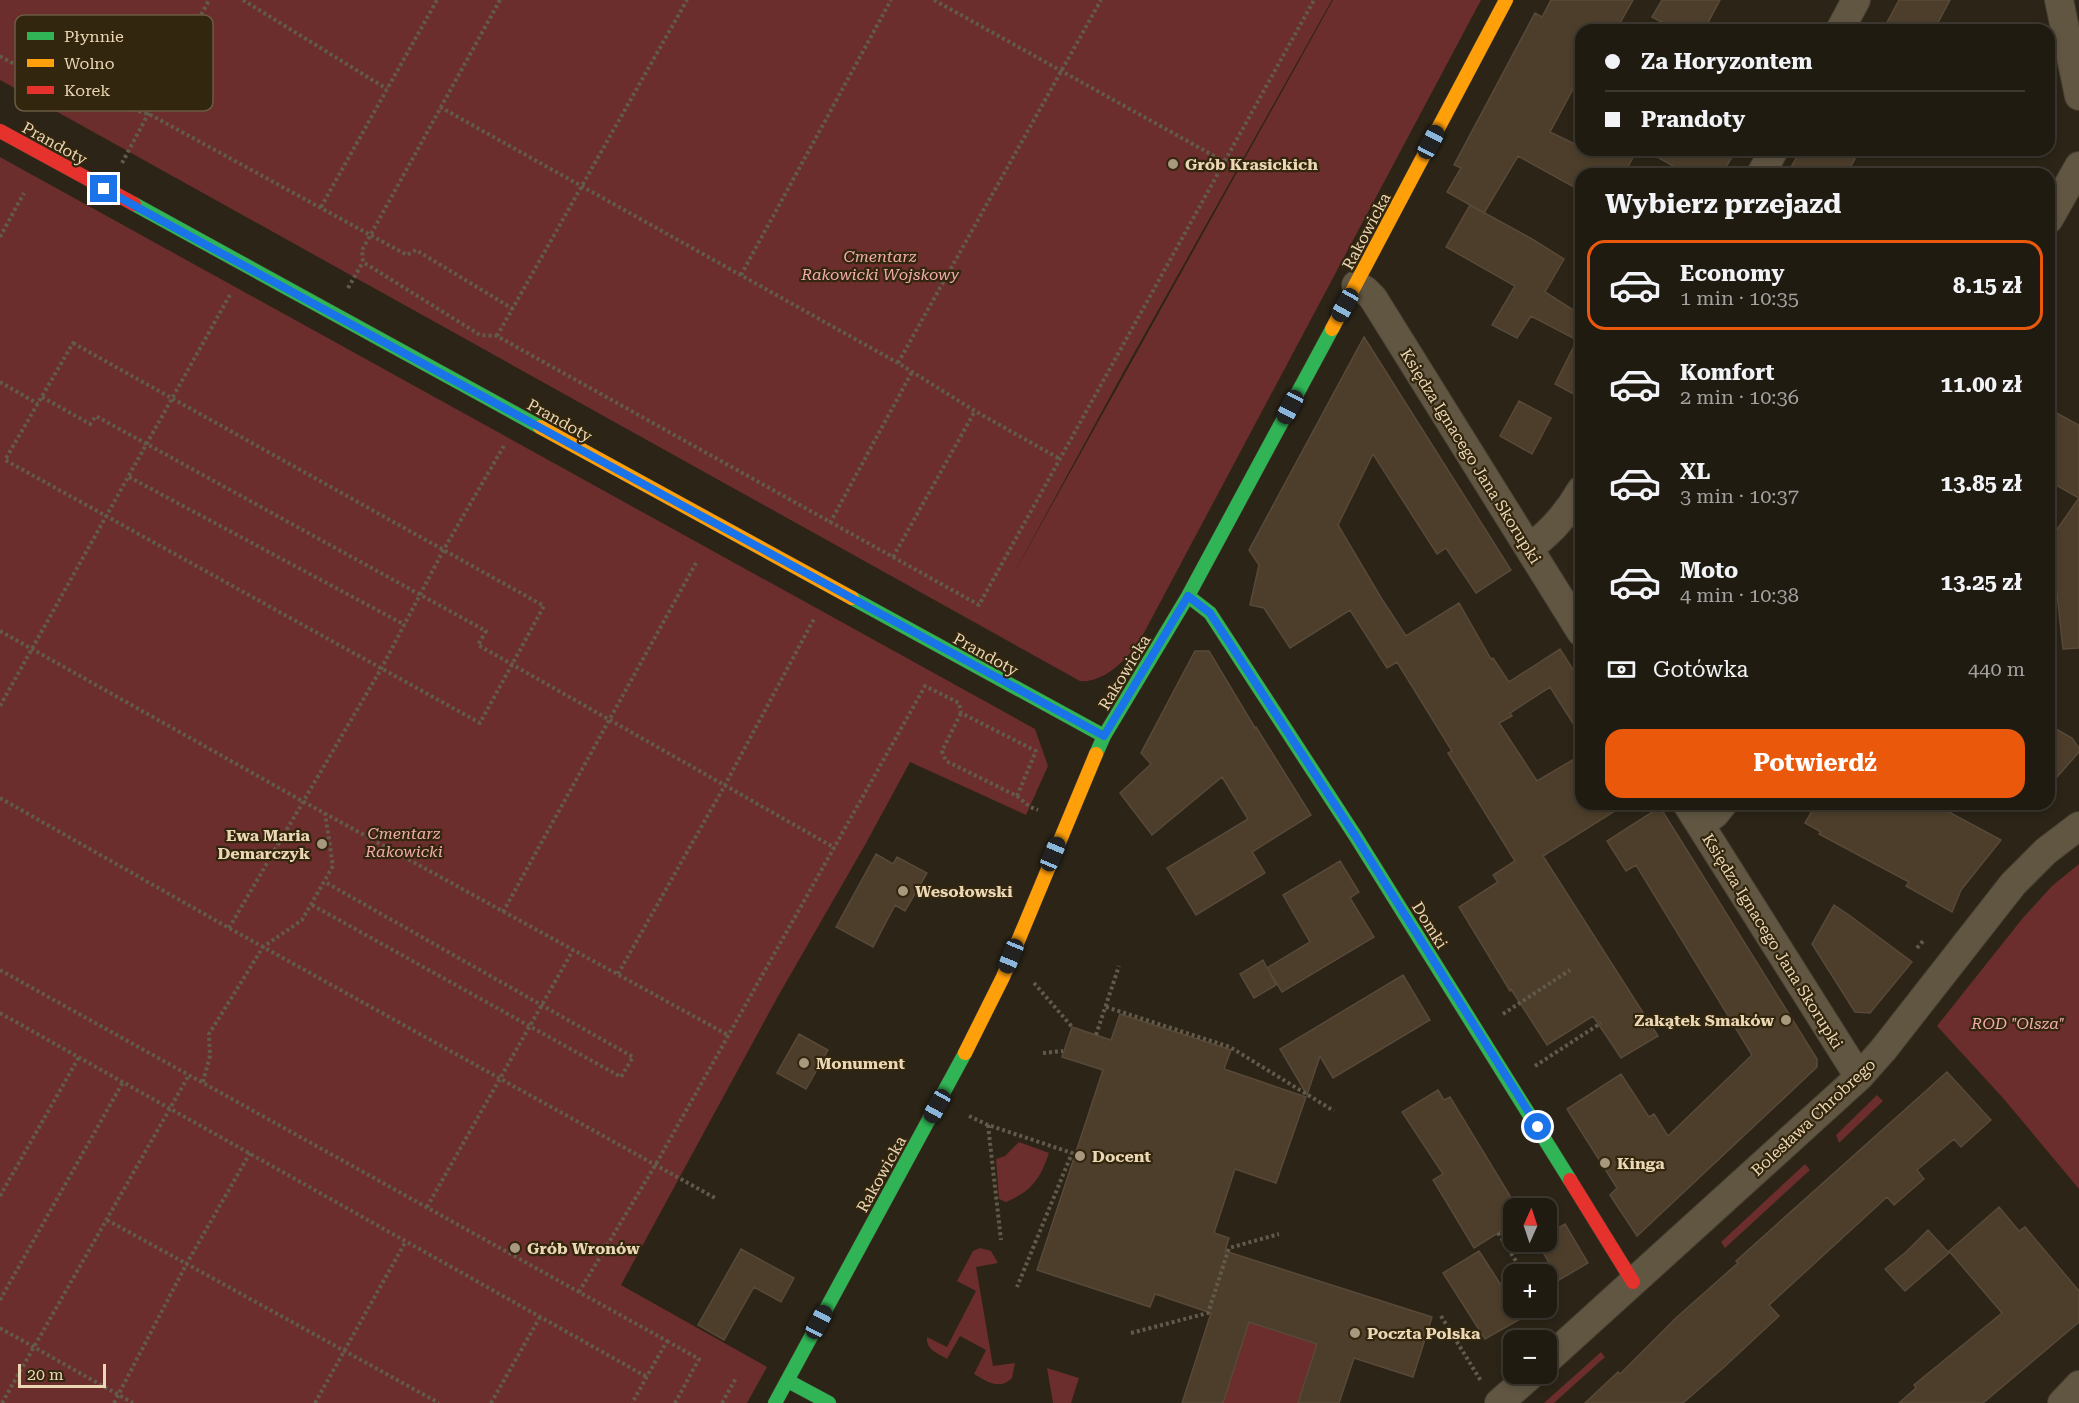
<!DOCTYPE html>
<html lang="pl">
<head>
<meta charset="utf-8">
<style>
	body { margin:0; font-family:"Roboto Serif",serif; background:#28241a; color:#f1f3f6; height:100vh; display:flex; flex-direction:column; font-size:22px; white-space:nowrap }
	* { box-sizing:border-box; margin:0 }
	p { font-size:20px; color:#a2a19f }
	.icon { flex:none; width:33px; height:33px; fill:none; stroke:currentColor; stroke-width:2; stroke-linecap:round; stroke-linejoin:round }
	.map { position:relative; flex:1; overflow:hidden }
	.drawer { position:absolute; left:1575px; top:168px; width:480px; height:642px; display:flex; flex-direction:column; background:#201b11; border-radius:18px; box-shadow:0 3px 9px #0003,0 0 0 2px #3d3931 }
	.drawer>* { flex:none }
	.banner { position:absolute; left:1575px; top:24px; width:480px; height:132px; border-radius:18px; box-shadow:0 3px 9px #0003,0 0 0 2px #3d3931; display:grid; align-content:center; height:132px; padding:0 30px; background:#201b11 }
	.needle { width:39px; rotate:3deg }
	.fabs { position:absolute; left:1503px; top:1198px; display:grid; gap:12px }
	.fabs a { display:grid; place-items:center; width:54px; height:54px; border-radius:12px; background:#201b11; box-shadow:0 3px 9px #0003,0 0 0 2px #3d3931; font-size:30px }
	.scale { position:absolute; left:18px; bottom:15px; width:88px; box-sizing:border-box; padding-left:6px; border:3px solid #ecd7b4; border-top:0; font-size:16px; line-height:21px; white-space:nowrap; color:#ecd7b4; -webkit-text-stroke:4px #33260f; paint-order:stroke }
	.end { position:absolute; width:27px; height:27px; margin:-14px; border:8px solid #1a73e8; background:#fff; box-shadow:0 0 0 3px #fff }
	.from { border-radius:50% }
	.car { position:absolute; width:18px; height:36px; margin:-18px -9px; border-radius:8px; box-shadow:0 0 4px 2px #0007; background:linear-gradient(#222 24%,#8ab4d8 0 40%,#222 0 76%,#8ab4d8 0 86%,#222 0) }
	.banner b { display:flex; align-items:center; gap:21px; height:57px; font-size:22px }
	.banner b+b { border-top:2px solid #3d3931 }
	.banner i { width:15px; height:15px; background:#f1f3f6 }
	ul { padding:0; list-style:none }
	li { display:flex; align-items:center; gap:18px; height:90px; margin:0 12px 9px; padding:0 18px; border:3px solid transparent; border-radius:18px }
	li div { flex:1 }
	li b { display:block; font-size:22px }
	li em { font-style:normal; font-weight:700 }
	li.current { border-color:#ea580c }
	li>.icon { width:54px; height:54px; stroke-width:1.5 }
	h2 { padding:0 30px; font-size:27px; line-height:72px }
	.pay { display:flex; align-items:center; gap:15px; height:66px; padding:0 30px; font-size:22px }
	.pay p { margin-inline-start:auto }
	.button { display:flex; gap:12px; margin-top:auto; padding:12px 30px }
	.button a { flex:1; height:69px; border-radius:18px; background:#ea580c; color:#fff; font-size:24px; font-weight:700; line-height:69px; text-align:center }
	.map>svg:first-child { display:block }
	.green { fill:#6c2d2d }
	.building { fill:#4c3e2a; stroke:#584939; stroke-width:1.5 }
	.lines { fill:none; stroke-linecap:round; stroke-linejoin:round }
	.street-casing { stroke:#463e30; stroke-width:30 }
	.fast-casing { stroke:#463e30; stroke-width:15 }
	.slow-casing { stroke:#463e30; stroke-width:15 }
	.jam-casing { stroke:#463e30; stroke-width:15 }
	.path { stroke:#625a4a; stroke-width:4; stroke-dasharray:3 3; stroke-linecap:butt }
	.street { stroke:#605642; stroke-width:28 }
	.fast { stroke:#30b455; stroke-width:14 }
	.slow { stroke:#ff9f0a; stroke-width:14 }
	.jam { stroke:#e5322d; stroke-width:14 }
	.route { stroke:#1a73e8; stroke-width:8 }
	.poi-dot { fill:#a8987d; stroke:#33260f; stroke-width:2 }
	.labels { text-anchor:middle; stroke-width:4.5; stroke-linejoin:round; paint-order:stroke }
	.street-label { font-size:16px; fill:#ecd7b4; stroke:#33260f }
	.poi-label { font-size:16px; font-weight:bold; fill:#ecd7b4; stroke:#33260f; text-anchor:start }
	.park-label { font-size:16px; font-style:italic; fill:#f2adab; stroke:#33260f }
	.key { fill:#33260f; stroke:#6a5b41; stroke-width:1.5 }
	.key-label { font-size:16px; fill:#ecd7b4 }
</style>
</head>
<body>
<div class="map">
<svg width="2079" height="1403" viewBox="0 0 2079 1403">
	<rect width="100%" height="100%" fill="#2b2417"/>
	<path class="green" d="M0,0H1332L1124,371L1014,573L1333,0H1481L1138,644C1124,661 1104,683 1080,681L0,80Z
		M0,157L1035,729L1048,766L1026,815L910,762L865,845L777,998L621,1285L767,1367L747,1403H0Z
		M2079,864V1189L2003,1098L1937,1026L2022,919L2052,886Z
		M1877,1095L1883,1101L1839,1143L1836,1135Z
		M1019,1142L1049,1153C1040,1179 1032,1191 1006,1202L999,1199L996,1159L1005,1156Z
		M1805,1164L1810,1170L1725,1248L1721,1242Z
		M980,1248L991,1251L998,1263L976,1267L993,1366L1015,1363L1012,1378C999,1391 986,1381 974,1374L986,1350L960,1336L947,1359C937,1353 926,1350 927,1337L947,1347L976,1291L957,1281L973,1251Z
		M1249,1322L1317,1344L1298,1403H1223Z
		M1601,1352L1605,1357L1554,1403H1544Z
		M1047,1368L1079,1378L1071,1403H1053Z"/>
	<path class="building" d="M1551,0H1633L1616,30H1581V74L1550,132L1581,147V150H1637L1624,174H1581V191L1518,156L1484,213L1447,192L1461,168L1454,165L1535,13L1542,17Z
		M1662,0H1720L1704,30H1676L1652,17Z
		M1899,0H1950L1934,30H1883Z
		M1645,150H1736L1722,174H1687Z
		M1801,150H1840L1855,159L1846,174H1787Z
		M1470,205L1532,239L1564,259L1545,292L1581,315V398L1555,384L1577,340L1531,316L1517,338L1492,325L1515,286L1446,247Z
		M1364,337L1511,570L1476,593L1446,548L1437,554L1373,454L1338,525L1380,596L1406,636L1459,603L1491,659L1493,658L1509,682L1560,649L1581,682V736L1550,687L1510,713L1512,716L1499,723L1537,781L1581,755V804H1626L1543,856L1658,1036L1621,1058L1593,1016L1547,1045L1511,989L1510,991L1459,907L1498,882L1493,875L1515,861L1448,753L1452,751L1397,662L1387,668L1350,610L1290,648L1264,608L1250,605L1259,565L1249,550Z
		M1519,401L1551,418L1532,454L1500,436Z
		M2049,409L2079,425V648L2063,649L2051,538L2079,498L2049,481Z
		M1195,651H1209L1255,728L1256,727L1311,815L1252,852L1265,873L1196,915L1167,868L1248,819L1222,777L1152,835L1120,793L1151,764L1141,753Z
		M2049,725L2072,738L2079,748V752L2049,786Z
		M1816,804H1934L2001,840L1961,890L1952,912L1906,886L1909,882L1819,834L1821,832L1805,823Z
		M1660,807L1817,1059V1067L1637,1236L1610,1195L1617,1188L1567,1109L1621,1074L1649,1117L1654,1114L1668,1136L1752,1055L1636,865L1626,871L1607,841Z
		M876,854L893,864L897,857L927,873L905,911L895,905L873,947L836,927Z
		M1340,861L1359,892L1350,898L1374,937L1282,992L1268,969L1276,985L1254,998L1240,974L1263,960L1267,968L1310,942L1283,895Z
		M1834,905L1849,915L1912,962L1870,1013L1855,1012L1812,944Z
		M1403,975L1430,1020L1333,1078L1320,1056L1307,1095L1280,1049Z
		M1120,1014L1231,1050L1224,1069L1306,1097L1276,1183L1235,1169L1214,1233L1229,1238L1225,1251L1432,1317L1413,1377L1354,1358L1339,1403H1298L1317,1344L1249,1322L1223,1403H1182L1211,1313L1155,1294L1150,1307L1037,1270L1103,1070L1062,1057L1072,1027L1111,1040Z
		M799,1034L828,1050L806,1089L777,1073Z
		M1947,1072L1991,1120L1961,1147L1954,1139L1917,1170L1924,1179L1894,1205L1887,1197L1769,1305L1779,1316L1723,1368L1683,1403H1585L1618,1372L1620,1374L1677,1317L1738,1263L1736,1261Z
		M1438,1090L1444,1100L1450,1097L1518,1209H1514V1223L1474,1248L1433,1180L1443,1174L1402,1112Z
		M1999,1207L2019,1231L2025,1227L2079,1291V1322L1983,1403H1899L1916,1388L1914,1385L2002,1313L1949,1251Z
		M1565,1224L1588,1263L1559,1280L1537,1242H1546V1235Z
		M1928,1230L1949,1253L1905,1291L1885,1269L1906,1252Z
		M741,1249L794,1278L781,1302L754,1287L724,1340L698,1325Z
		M1479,1251L1514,1305V1308L1522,1318L1485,1339L1443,1273Z"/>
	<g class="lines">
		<g class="street-casing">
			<path id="street" d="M2059,0L2079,96
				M1840,30L1856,0
				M1761,174L1774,150
				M2049,219L2079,166
				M1356,285L1365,290L1373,298L1581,632
				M1529,548C1552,532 1567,514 1581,490
				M1687,804L1859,1077
				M1700,824L1715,814L1723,804
				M1546,1361L1859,1077L1883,1050L2013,884L2046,851L2079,826
				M1499,1403L1532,1374
				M2062,1403L2079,1385"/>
		</g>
		<g class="fast-casing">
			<path id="fast" d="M134,204L540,427
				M1188,596L1210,613L1356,837L1570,1180
				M852,598L1104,736
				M1096,754L1104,736L1188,596L1332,329
				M788,1381L829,1403
				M775,1403L965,1053"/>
		</g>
		<g class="slow-casing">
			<path id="slow" d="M1332,329L1506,0
				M540,427L852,598
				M965,1053L1003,977L1096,754"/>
		</g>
		<g class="jam-casing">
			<path id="jam" d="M0,131L134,204
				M1570,1180L1633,1282"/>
		</g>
		<path class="path" d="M243,0L387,89
			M500,0L371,234L362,250L363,262L480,335L497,336L979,605L1314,0
			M934,0L1225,162
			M0,56L55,87L149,114L407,255L416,250L513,309
			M440,107L898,363L975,411L1060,459
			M122,163L209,0
			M321,207L437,0
			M0,237L24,193
			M741,275L891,0
			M348,288L363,262
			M497,336L687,0
			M73,343L544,606L480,723L5,460Z
			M898,363L1101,0
			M0,382L38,404
			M42,397L90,424L96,416L486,631L478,645L835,848
			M129,477L405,625
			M830,523L912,372
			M893,557L975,411
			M0,631L304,802L728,1035
			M0,706L231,293
			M1017,796L1030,807L1038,810
			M0,798L229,928L715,1198
			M312,905L621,1077L633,1057L325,882
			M503,912L696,563
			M229,928L381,669L444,549L505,444
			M1917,948L1923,941
			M0,970L667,1341L632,1403
			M618,974L725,785L815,617
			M1034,983L1073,1028
			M1106,1007L1230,1047L1334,1111
			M0,1013L647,1377
			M1503,1014L1570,970
			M1096,1035L1119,966
			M1043,1053L1063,1051
			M1535,1066L1601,1023
			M203,1082L210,1056L209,1034L263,947L302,920L333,866L325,813
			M969,1116L988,1125L1072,1153L1017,1287
			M988,1125L1001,1240
			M0,1196L79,1057
			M427,1207L573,950
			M107,1220L439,1403
			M1498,1233L1525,1275
			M579,1292L656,1164L925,686L959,703L961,713L1036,751L1017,796L946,761L942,751L961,713
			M0,1300L123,1082
			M1546,1308L1552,1318
			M1441,1316L1481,1381
			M0,1328L133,1403
			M1131,1333L1208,1313L1229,1248L1279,1234
			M667,1341L699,1359L675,1403
			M2,1403L189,1075
			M114,1403L187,1263L250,1153
			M315,1403L406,1241
			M491,1403L540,1317
			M722,1403L736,1378"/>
		<use href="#street" class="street"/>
		<use href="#fast" class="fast"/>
		<use href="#slow" class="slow"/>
		<use href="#jam" class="jam"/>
	</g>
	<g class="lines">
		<path class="route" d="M104,189L1104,736L1188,596L1210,613L1356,837L1538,1127"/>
	</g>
	<g class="poi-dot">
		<circle cx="1173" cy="164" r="6"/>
		<circle cx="322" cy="844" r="6"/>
		<circle cx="903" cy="891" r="6"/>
		<circle cx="1786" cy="1020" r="6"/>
		<circle cx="804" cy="1063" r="6"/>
		<circle cx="1080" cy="1156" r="6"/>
		<circle cx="1605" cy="1163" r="6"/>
		<circle cx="515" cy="1248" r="6"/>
		<circle cx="1355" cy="1333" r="6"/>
	</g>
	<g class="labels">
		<g class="street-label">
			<text transform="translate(55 143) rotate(29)" y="6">Prandoty</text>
			<text transform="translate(1366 231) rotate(-62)" y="6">Rakowicka</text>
			<text transform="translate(560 420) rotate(29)" y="6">Prandoty</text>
			<text transform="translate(1471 456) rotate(58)" y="6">Księdza Ignacego Jana Skorupki</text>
			<text transform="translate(986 654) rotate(29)" y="6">Prandoty</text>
			<text transform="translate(1124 672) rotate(-59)" y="6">Rakowicka</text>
			<text transform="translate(1430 925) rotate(58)" y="6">Domki</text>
			<text transform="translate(1773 941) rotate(58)" y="6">Księdza Ignacego Jana Skorupki</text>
			<text transform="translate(1813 1117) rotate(-43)" y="6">Bolesława Chrobrego</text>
			<text transform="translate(881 1174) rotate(-61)" y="6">Rakowicka</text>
		</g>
		<g class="poi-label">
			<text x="1185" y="170">Grób Krasickich</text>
			<text x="310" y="841" text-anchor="end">Ewa Maria<tspan x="310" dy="18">Demarczyk</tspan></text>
			<text x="915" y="897">Wesołowski</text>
			<text x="1774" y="1026" text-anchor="end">Zakątek Smaków</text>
			<text x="816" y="1069">Monument</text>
			<text x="1092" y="1162">Docent</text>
			<text x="1617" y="1169">Kinga</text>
			<text x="527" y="1254">Grób Wronów</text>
			<text x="1367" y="1339">Poczta Polska</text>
		</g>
		<g class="park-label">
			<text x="880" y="262">Cmentarz<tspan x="880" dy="18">Rakowicki Wojskowy</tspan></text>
			<text x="404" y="839">Cmentarz<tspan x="404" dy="18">Rakowicki</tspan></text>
			<text x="2018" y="1029">ROD "Olsza"</text>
		</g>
	</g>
	<rect x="15" y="15" width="198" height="96" rx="9" class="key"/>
	<rect x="27" y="32" width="27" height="8" fill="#30b455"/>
	<rect x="27" y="59" width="27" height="8" fill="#ff9f0a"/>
	<rect x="27" y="86" width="27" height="8" fill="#e5322d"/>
	<g class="key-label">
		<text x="64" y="42">Płynnie</text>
		<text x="64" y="69">Wolno</text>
		<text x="64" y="96">Korek</text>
	</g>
</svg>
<div class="fabs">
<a><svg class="needle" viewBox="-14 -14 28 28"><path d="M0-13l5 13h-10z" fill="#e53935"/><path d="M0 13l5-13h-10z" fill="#a2a19f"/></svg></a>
<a>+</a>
<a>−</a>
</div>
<div class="scale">20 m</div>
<i class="end from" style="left:1538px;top:1127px"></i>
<i class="end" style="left:104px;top:189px"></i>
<i class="car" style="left:1431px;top:142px;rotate:28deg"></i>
<i class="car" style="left:1345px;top:305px;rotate:209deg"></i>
<i class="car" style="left:1290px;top:407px;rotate:208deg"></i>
<i class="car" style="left:1053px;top:854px;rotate:23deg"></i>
<i class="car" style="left:1011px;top:956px;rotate:202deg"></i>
<i class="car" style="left:937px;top:1106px;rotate:209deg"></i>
<i class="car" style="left:819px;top:1322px;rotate:28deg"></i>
<div class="banner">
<b><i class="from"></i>Za Horyzontem</b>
<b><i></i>Prandoty</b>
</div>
<section class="drawer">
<h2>Wybierz przejazd</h2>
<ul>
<li class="current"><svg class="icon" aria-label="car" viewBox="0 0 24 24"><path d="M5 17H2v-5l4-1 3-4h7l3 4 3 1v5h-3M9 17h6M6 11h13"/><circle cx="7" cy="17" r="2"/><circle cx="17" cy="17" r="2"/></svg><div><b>Economy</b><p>1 min · 10:35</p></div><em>8.15 zł</em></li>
<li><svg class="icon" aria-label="car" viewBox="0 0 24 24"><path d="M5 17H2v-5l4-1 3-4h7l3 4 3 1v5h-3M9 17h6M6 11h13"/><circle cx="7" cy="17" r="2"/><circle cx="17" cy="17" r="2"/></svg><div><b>Komfort</b><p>2 min · 10:36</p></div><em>11.00 zł</em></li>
<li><svg class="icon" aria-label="car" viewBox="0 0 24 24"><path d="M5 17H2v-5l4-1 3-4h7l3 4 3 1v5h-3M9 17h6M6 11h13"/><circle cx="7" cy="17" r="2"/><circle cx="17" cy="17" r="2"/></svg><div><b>XL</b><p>3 min · 10:37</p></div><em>13.85 zł</em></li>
<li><svg class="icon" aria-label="car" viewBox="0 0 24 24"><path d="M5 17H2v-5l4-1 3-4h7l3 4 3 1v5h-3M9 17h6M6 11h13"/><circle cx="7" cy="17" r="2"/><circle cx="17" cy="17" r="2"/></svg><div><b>Moto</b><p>4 min · 10:38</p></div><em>13.25 zł</em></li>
</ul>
<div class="pay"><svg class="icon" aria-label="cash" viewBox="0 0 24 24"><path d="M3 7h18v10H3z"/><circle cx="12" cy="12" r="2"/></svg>Gotówka<p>440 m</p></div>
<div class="button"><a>Potwierdź</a></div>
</section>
</div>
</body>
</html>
